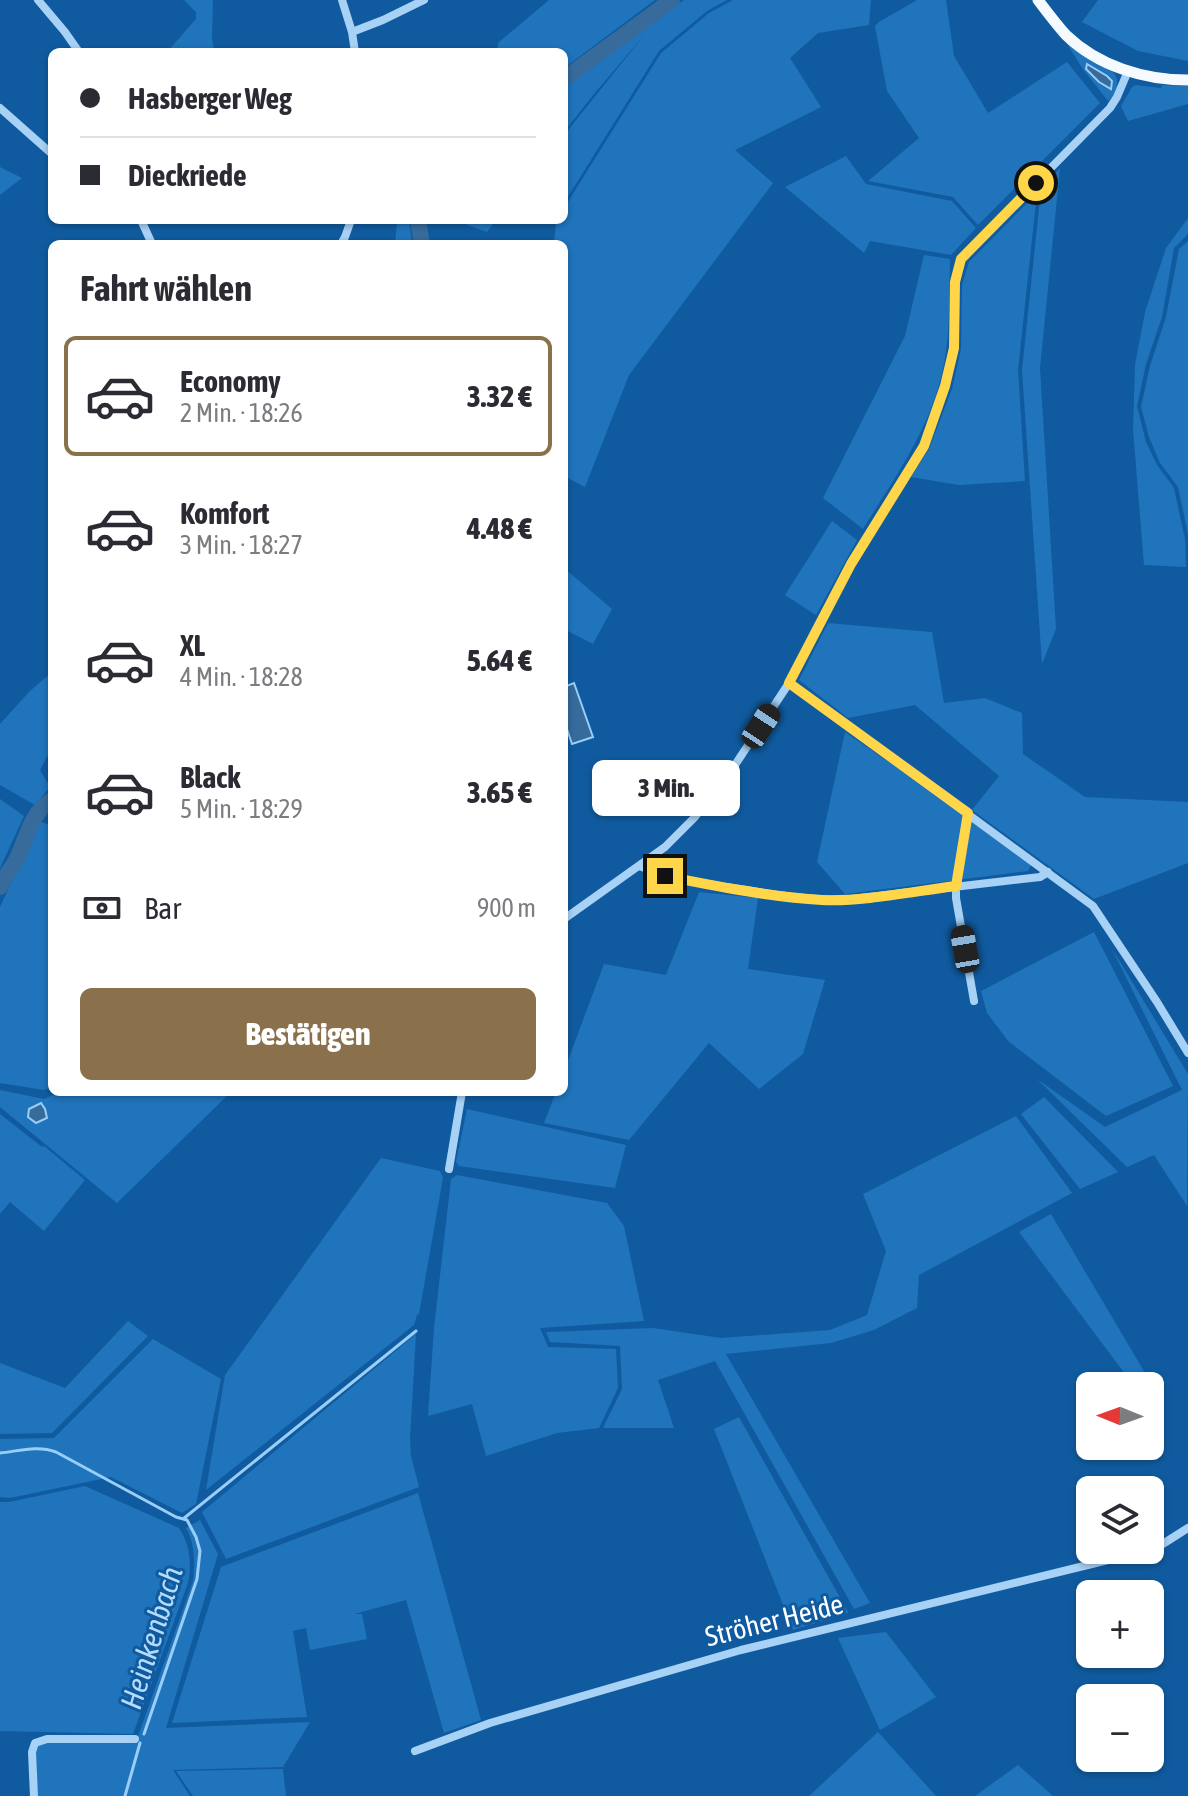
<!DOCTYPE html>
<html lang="de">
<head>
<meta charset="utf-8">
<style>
	body { margin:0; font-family:"Asap Condensed",sans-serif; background:#f7f7f7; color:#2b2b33; height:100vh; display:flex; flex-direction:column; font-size:30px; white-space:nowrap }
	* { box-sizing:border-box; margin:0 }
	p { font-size:26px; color:#7c7c81 }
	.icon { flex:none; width:44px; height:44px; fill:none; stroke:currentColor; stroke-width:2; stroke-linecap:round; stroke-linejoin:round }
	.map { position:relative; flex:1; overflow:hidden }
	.side { position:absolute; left:48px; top:240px; width:520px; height:856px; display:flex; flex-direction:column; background:#fff; border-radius:12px; box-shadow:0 2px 6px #0004 }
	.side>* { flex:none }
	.guide { position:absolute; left:48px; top:48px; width:520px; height:176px; border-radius:12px; box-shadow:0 2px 6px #0004; display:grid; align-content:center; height:176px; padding:0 32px; background:#fff }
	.needle { width:52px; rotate:271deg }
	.tools { position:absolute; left:1076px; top:1372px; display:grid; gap:16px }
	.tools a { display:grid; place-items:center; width:88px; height:88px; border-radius:12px; background:#fff; box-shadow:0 2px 6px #0004; font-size:40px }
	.end { position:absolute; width:36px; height:36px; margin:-18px; border:10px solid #ffd54a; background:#111; box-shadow:0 0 0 4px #111 }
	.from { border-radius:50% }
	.bubble { position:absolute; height:56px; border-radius:12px; background:#fff; box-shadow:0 2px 6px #0004; font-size:26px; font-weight:800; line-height:56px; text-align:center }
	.car { position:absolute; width:24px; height:48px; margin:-24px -12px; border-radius:10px; box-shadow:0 0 6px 2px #0007; background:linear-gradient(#222 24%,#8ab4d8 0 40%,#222 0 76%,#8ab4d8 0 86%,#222 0) }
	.guide b { display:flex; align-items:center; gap:28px; height:76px; font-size:30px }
	.guide b+b { border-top:2px solid #e1e1e2 }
	.guide i { width:20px; height:20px; background:#2b2b33 }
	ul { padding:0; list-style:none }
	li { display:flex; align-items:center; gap:24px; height:120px; margin:0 16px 12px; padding:0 16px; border:4px solid transparent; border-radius:12px }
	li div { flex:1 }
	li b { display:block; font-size:30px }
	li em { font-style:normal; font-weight:800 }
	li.selected { border-color:#8a714c }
	li>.icon { width:72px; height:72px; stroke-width:1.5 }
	h2 { padding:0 32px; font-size:36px; line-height:96px }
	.pay { display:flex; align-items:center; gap:20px; height:88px; padding:0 32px; font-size:30px }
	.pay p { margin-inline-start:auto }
	.button { display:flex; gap:16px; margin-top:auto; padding:16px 32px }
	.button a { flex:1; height:92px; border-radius:12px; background:#8a714c; color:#fff; font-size:32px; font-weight:800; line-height:92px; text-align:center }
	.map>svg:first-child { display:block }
	.green { fill:#1f74bc }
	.water { fill:#366b9c; stroke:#99cef8; stroke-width:2 }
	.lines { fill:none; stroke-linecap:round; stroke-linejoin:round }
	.stream { stroke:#99cef8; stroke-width:3 }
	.river { stroke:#366b9c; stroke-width:16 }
	.minor { stroke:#a7d1f5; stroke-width:8 }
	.major { stroke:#f5faff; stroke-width:11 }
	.route { stroke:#ffd54a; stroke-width:10 }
	.labels { text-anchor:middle; stroke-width:6; stroke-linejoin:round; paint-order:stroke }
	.street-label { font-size:28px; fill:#fff; stroke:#105b9f }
	.water-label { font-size:30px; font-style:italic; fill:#b4dbfb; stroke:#105b9f }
</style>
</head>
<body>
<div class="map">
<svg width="1188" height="1796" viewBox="0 0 1188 1796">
	<rect width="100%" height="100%" fill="#105b9f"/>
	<path class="green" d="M184,0H213L212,37L214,52H167L196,19V12Z
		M549,0H655L564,68V52H496L499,42Z
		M684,0H727L707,11L659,51L564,203V135L645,34L594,94L564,132V87Z
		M733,0H871L869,25L818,33L790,58L821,107L735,150L773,183L629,375L585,487L564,476V244H554L556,221L564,220V208L661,53L709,13Z
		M917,0H946L954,56L988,113L1067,62L1100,103L978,225L953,197L868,181L919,138L887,91L875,26L879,22Z
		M1098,0H1188V61L1138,51L1082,22Z
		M1066,42L1114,73C1121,83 1116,93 1108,101L1082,68Z
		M1136,85L1161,88L1162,85L1188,86V104L1128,121L1121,106L1132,87Z
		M846,156L866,184L952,201L976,228L951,255L870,241L864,253L785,187Z
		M0,167L22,178L0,195Z
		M1060,168L1040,368L1056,629L1042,664L1022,370L1041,189Z
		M1037,193L1018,370L1025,481L959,485L911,477L929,449L952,389L961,349L962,285L969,262Z
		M1188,218V234L1174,248L1162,317L1146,364L1137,406L1146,442L1157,465L1174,488L1185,539L1186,567L1144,565L1133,429L1135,365L1145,312L1166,248Z
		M397,220H409L412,244H395Z
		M454,220H496L487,232Z
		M1188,241V534L1178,487L1160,463L1149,437L1141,407L1150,366L1166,317L1179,249Z
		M924,255L950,259C949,299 951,342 940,381C926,435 892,482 863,529L823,498L905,336Z
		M832,521L857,540L816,615L785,595Z
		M564,568L612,609L593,644L564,629Z
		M828,623L932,632L944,703L985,698L1022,713L1023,754L1085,797L1188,802V863L1094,899L972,810L999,776L915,705L848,718L799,680Z
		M52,672V753H49L40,770L50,787L35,805L0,785V724L30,691Z
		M845,732L1033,861L1028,871L845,894L817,862Z
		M0,799L24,816L0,868Z
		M39,821L52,826V1087L44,1090L0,1083V907Z
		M699,892L758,898L748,969L825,980L803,1054L759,1089L709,1043L629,1140L544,1123L556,1092H564V1071L604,964L666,975Z
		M1094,932L1173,1086L1106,1116L1009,1042L987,1013L981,991Z
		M1111,947L1188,1074L1187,1206L1154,1155L1127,1167L1037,1079L1105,1127L1182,1090Z
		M0,1090L44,1099L59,1092H231L117,1203L0,1107Z
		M1044,1097L1118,1172L1080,1189L1021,1114Z
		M467,1109L626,1145L615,1188L459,1166L456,1162Z
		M0,1114L42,1147L44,1146L85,1180L44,1231L10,1202L0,1214Z
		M1016,1116L1072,1193L919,1275L917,1308L874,1330L831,1343L726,1354L870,1603L854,1609L715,1361L658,1380L674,1428H603L622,1389L620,1346L550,1342L546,1332L653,1328L721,1338L830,1330L867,1315L886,1251L863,1194Z
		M381,1158L440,1171L443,1178L419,1314L417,1315L414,1325L206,1490L225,1375Z
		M457,1175L607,1203L624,1226L644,1321L540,1328L548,1347L616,1349L618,1388L599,1428L557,1433L486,1456L472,1404L428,1416L434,1328L451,1179Z
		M1051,1214L1154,1388L1150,1390V1386H1134L1019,1232Z
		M128,1321L148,1336L52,1433L0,1434V1363L65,1388Z
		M416,1334L410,1439L411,1456L419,1487L226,1559L202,1512Z
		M153,1339L221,1379L196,1504L182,1513L111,1477L10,1498L0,1497V1439L54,1438Z
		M739,1417L848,1612V1613L793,1630L714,1429Z
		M85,1486L179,1528C190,1544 192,1564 188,1583L133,1734L0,1731V1502H9Z
		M418,1493L481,1720L444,1733L406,1600L354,1614H362L367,1639L310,1650L306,1628L293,1631L307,1717L172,1723L221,1567Z
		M200,1520L218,1554L166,1728L310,1722L283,1767L173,1770L190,1796H38L34,1752L39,1745L48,1742H136L193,1581C195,1565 195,1543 186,1528Z
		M886,1632L936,1697L880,1730L838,1638Z
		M878,1732L936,1796H809Z
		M1018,1765L1053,1796H975Z
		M283,1769L286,1796H193L176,1771Z"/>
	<path class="water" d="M1087,64L1107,76L1112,81L1111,89L1099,82L1086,69Z
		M574,683L593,737L572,744L564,720V687Z
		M41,1103L45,1109L47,1118L36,1123L28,1117L29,1109Z"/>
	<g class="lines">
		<path class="stream" d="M0,1453C19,1451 38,1445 56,1452L176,1517L187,1520L196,1537L200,1551L197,1579L144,1734
			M183,1519L416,1331
			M125,1796L140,1743"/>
		<path class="river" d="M564,79L672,0
			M418,220L422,244
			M0,887C5,875 14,866 19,854C28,833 32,812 52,800"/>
		<path class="minor" d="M38,0L65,32L79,52
			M342,0L352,32L355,52
			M352,32L383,20L424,0
			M0,108L52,154
			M141,220L152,244
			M341,244L345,237L351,220
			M789,683L1093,906L1157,1002L1188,1053
			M968,813L956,886V898L974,1001
			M639,866C674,879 710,885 747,890C782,896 816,901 851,899L1040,877L1048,872
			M564,919L665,847L694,818L733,768L789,683L851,564L924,446L945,386L954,348L955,282L961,259L1110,108L1117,97L1128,71
			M449,1169L462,1092
			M1150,1550L1158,1547L1188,1528
			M415,1751L490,1723L741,1650L1149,1550
			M34,1796L32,1752L35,1743L47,1739H135"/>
		<path class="major" d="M1038,0C1047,12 1056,24 1066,35C1098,66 1144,80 1188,80"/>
	</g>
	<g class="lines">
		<path class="route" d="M665,876C716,886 770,897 822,900C863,902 915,891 956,886L968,813L789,683L851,564L924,446L945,386L954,348L955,282L961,259L1036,183"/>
	</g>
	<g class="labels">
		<g class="street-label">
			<text transform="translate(774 1620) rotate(-14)" y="10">Ströher Heide</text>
		</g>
		<g class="water-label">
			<text transform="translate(152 1638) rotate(-73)" y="10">Heinkenbach</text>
		</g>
	</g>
</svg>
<div class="tools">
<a><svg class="needle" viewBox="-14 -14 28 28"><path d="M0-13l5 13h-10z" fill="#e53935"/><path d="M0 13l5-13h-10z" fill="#7c7c81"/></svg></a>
<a><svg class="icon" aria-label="layers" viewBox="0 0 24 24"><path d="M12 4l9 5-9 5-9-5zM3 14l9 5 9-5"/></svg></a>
<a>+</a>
<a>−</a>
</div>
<i class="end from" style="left:1036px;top:183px"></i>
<i class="end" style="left:665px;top:876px"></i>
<div class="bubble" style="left:592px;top:760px;width:148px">3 Min.</div>
<i class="car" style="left:761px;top:726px;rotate:33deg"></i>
<i class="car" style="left:965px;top:949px;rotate:350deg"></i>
<div class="guide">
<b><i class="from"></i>Hasberger Weg</b>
<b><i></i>Dieckriede</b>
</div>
<section class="side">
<h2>Fahrt wählen</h2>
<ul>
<li class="selected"><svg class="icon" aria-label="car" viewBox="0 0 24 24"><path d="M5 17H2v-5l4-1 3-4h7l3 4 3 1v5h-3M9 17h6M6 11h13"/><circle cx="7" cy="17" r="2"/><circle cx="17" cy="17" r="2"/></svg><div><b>Economy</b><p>2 Min. · 18:26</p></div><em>3.32 €</em></li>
<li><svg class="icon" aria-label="car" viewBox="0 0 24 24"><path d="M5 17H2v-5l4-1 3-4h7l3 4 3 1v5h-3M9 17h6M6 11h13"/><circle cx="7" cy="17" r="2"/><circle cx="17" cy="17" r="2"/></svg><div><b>Komfort</b><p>3 Min. · 18:27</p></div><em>4.48 €</em></li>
<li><svg class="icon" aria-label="car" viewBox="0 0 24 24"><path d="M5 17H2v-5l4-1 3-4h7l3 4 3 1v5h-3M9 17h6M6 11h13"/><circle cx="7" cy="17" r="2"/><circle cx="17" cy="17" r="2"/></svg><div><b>XL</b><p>4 Min. · 18:28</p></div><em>5.64 €</em></li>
<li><svg class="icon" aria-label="car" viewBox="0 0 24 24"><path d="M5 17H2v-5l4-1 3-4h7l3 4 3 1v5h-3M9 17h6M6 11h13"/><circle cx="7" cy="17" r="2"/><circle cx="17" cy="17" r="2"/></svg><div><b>Black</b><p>5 Min. · 18:29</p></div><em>3.65 €</em></li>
</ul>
<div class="pay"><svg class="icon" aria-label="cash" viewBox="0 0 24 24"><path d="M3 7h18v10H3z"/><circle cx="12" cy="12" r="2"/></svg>Bar<p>900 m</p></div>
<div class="button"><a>Bestätigen</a></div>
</section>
</div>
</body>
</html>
